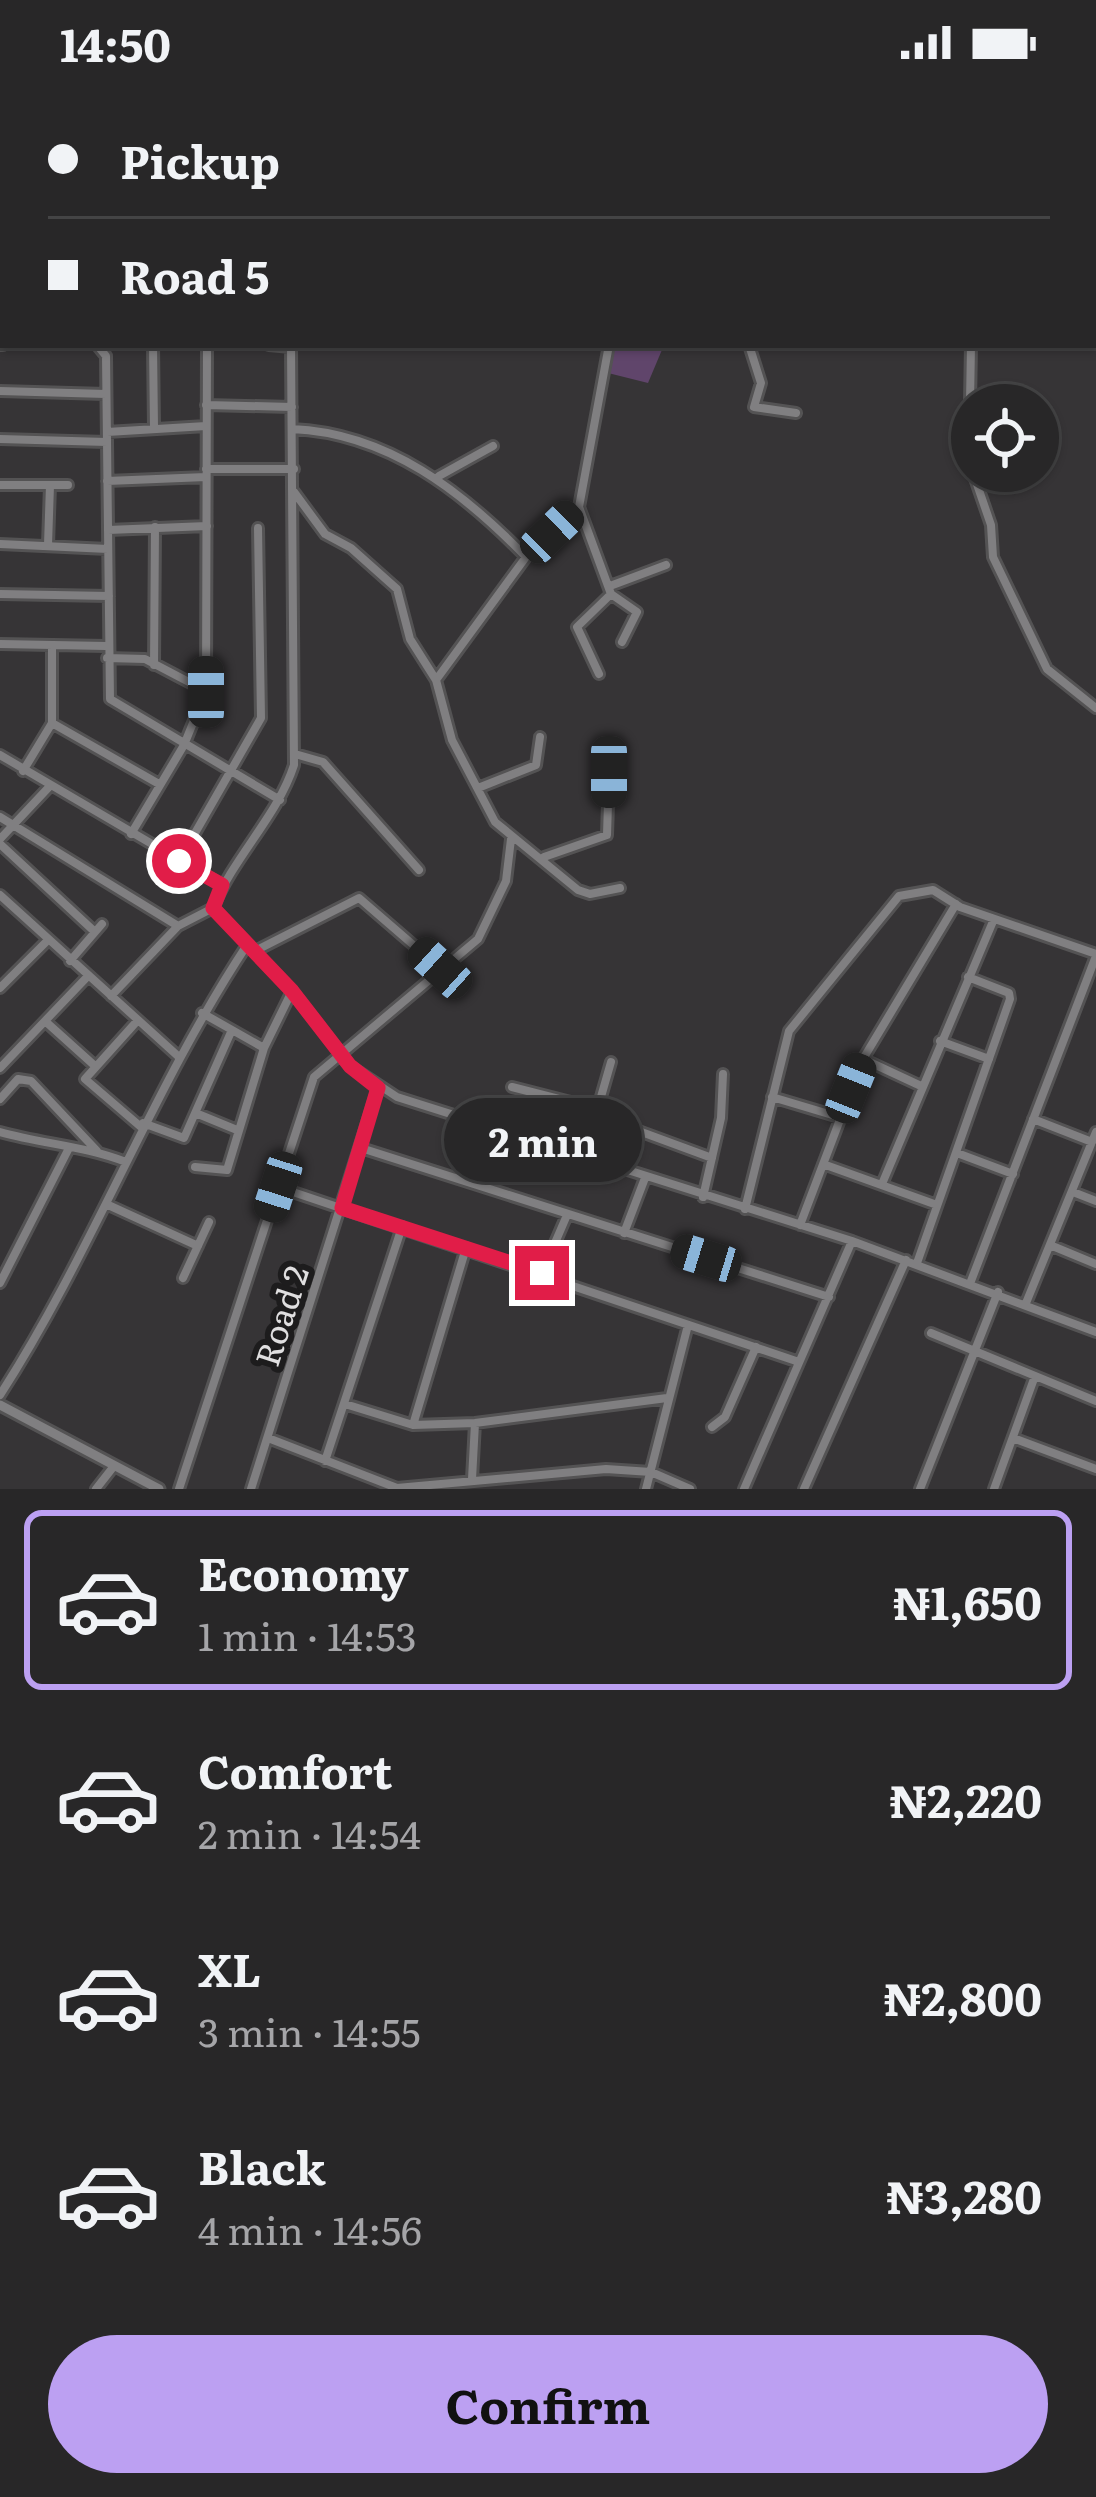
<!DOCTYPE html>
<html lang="en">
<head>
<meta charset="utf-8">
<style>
	body { margin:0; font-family:Literata,serif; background:#343334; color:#f1f3f6; height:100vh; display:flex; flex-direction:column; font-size:45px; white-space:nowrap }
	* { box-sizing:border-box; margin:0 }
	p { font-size:39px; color:#a5a5a8 }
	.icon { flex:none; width:66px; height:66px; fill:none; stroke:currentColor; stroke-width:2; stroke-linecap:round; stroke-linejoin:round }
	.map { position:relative; height:1405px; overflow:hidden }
	.sheet { display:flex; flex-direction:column; background:#282728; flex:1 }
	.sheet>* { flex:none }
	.hud { position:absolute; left:0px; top:0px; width:1098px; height:264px; box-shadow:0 3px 9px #0004,0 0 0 3px #444445; display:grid; align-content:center; height:264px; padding:0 48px; background:#282728 }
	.controls { position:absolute; left:951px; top:300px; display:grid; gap:24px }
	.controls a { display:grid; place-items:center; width:108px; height:108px; border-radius:50%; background:#282728; box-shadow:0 3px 9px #0004,0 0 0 3px #444445; font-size:60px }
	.end { position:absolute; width:54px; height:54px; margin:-27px; border:15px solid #e11d48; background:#fff; box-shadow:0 0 0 6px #fff }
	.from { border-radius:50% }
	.bubble { position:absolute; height:84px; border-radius:42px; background:#282728; box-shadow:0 3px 9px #0004,0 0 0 3px #444445; font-size:39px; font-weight:700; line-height:84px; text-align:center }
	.car { position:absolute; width:36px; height:72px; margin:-36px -18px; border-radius:15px; box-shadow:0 0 9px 3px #0007; background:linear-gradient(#222 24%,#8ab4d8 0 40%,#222 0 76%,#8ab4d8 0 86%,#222 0) }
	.hud b { display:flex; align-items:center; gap:42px; height:114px; font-size:45px }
	.hud b+b { border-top:3px solid #444445 }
	.hud i { width:30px; height:30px; background:#f1f3f6 }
	ul { padding:21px 0 0; list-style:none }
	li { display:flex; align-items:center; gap:36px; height:180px; margin:0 24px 18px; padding:0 24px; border:6px solid transparent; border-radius:18px }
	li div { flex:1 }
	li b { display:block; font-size:45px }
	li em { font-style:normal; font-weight:700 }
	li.current { border-color:#bca0f2 }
	li>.icon { width:108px; height:108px; stroke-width:1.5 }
	.button { display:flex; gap:24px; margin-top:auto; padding:24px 48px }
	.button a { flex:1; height:138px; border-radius:72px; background:#bca0f2; color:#111; font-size:48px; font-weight:700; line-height:138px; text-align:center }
	.status { display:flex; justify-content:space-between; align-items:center; height:84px; padding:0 60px; background:#282728; direction:ltr }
	.status svg { height:33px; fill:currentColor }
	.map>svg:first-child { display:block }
	.green { fill:#60456b }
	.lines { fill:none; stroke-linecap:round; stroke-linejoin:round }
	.minor-casing { stroke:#545354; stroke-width:14 }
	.tertiary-casing { stroke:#545354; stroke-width:15 }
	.minor { stroke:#807f81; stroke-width:8 }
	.tertiary { stroke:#807f81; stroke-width:9 }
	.route { stroke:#e11d48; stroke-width:15 }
	.labels { text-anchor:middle; stroke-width:12; stroke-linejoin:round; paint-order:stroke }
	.street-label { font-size:33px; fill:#e0dfe0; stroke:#1d1c1d }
</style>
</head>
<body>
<div class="status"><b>14:50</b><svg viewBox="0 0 49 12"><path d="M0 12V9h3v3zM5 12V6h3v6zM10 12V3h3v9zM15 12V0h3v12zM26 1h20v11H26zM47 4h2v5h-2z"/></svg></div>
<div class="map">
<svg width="1096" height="1405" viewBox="0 0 1096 1405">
	<rect width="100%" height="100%" fill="#363436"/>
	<path class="green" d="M614,261H664L648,299L608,289Z"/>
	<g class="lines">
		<g class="minor-casing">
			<path id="minor" d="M30,0L31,3
				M88,0L90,3
				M152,0L154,3
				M196,0L198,3
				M335,0L336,3
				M618,0L626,3
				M963,3L964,0
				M0,56H3
				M0,104H3
				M0,159H3
				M0,210H3
				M1095,248V259
				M0,261H3
				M97,261L106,272L110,615L280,716
				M153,261L154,344
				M269,261L291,263
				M291,261L294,681C277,733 234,772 213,824L292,907L350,982L397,1013L852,1157L1096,1248
				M609,261L579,423L611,510
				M749,261L761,299L754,323L796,329
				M971,261L969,377L991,441L993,473L1047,585L1096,624
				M0,307L106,310
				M206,321L292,323
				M292,345C388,349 463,408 526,473
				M107,348L206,342
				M0,355L107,358
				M206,385H294
				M439,392L493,362
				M107,397L206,393
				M0,401H68
				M294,408L325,450L351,464L397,505L410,555L436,596L452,656L495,738L578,806L590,810L620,804
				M108,446L207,442
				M0,460L108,465
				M48,461L50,401
				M610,502L666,481
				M0,510L109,512
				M611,510L637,528L622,558
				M0,560L106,562
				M107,574L145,575L206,607
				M154,581L155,443
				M599,590L577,543L611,510
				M436,596L526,473L579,423
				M52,639L159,700
				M295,670L323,678L419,786
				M0,671L222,801
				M23,687L52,639V561
				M478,704L536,681L540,653
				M0,733L178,842
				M131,750L184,661L206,607L207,261
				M0,755L49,703
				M0,760L95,848
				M544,773L607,751L609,688
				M179,777L261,634L258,444
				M0,811L179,973
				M255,867L359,814L440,884
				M70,877L102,840
				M0,904L47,857
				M111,912L178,842L213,824
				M202,929L264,964
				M138,936L85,995L141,1043
				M45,937L95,982
				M940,957L989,975
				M863,975L921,1002
				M0,984L88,892
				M512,1003L598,1025
				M772,1013L839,1033
				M0,1015L18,995L31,997L97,1067
				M198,1030L237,1046
				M1033,1035L1092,1058
				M143,1039L184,1054L231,948
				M0,1048C43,1060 85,1062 126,1078
				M361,1064L829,1213
				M957,1069L1013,1090
				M584,1072L611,978
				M823,1080L937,1121
				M195,1083L227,1086L264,964L292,907
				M621,1085L636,1046L712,1074
				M882,1100L994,835
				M278,1103L799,1278
				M1073,1108L1096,1117
				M703,1113L721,1034L723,990
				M106,1120L198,1162
				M745,1125L789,947L899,812L933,806L960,823L1096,870
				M800,1141L863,975L956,820
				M624,1149L645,1094
				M1050,1161L1096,1180
				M917,1179L1010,915L1009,909L968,893
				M542,1189L567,1131
				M183,1194L209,1138
				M971,1197L1096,872
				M0,1199L68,1066
				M1026,1219L1096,1048
				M931,1249L1096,1317
				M0,1311C93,1167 152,1005 247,861
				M345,1320L413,1341L475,1339L667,1314
				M413,1341L466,1164
				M712,1343L725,1333L756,1263
				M268,1354L397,1404L606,1385L651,1388L690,1405
				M1013,1354L1096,1385
				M325,1377L402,1143
				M472,1395L475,1339
				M96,1405L114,1382
				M179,1405L314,993L478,855L506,797L511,755
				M251,1405L378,1004
				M646,1405L688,1241
				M744,1405L852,1157
				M804,1405L906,1176
				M920,1405L998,1208
				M994,1405L1035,1292"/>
		</g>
		<g class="tertiary-casing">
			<path id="tertiary" d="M214,0L222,3
				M1095,45H1096
				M0,1321L159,1405"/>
		</g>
		<use href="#minor" class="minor"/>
		<use href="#tertiary" class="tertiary"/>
	</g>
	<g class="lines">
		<path class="route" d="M179,777L222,801L213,824L292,907L350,982L378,1004L342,1124L542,1189"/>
	</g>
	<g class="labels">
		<g class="street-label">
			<text transform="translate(282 1232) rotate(-72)" y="12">Road 2</text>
		</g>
	</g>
</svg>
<div class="controls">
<a><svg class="icon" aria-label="locate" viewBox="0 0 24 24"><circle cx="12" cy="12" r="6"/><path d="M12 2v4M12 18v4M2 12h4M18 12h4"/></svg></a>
</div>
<i class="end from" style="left:179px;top:777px"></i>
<i class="end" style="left:542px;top:1189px"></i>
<div class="bubble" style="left:444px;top:1014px;width:198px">2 min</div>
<i class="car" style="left:552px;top:448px;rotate:46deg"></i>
<i class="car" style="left:206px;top:608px;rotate:0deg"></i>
<i class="car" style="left:609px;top:688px;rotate:180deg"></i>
<i class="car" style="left:440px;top:884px;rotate:312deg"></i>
<i class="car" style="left:851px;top:1004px;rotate:22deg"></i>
<i class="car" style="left:278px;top:1103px;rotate:198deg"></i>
<i class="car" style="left:706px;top:1174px;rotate:287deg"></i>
<div class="hud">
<b><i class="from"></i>Pickup</b>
<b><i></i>Road 5</b>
</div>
</div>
<section class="sheet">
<ul>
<li class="current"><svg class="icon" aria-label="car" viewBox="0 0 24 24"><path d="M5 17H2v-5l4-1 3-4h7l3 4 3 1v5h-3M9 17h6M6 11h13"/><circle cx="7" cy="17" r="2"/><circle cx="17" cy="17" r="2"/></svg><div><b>Economy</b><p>1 min · 14:53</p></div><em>₦1,650</em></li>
<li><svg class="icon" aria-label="car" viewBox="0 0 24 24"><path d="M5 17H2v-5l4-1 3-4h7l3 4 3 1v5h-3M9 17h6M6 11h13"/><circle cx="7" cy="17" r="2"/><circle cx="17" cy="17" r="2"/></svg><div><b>Comfort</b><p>2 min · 14:54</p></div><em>₦2,220</em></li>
<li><svg class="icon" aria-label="car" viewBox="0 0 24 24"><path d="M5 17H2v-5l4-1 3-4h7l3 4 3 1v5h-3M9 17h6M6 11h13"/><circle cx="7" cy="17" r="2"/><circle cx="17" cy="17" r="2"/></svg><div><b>XL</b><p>3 min · 14:55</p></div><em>₦2,800</em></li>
<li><svg class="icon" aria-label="car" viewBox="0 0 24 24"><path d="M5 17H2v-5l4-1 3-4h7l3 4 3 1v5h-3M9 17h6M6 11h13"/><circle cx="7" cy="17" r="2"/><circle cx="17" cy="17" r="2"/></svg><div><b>Black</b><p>4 min · 14:56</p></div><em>₦3,280</em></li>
</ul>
<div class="button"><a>Confirm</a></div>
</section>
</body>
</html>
